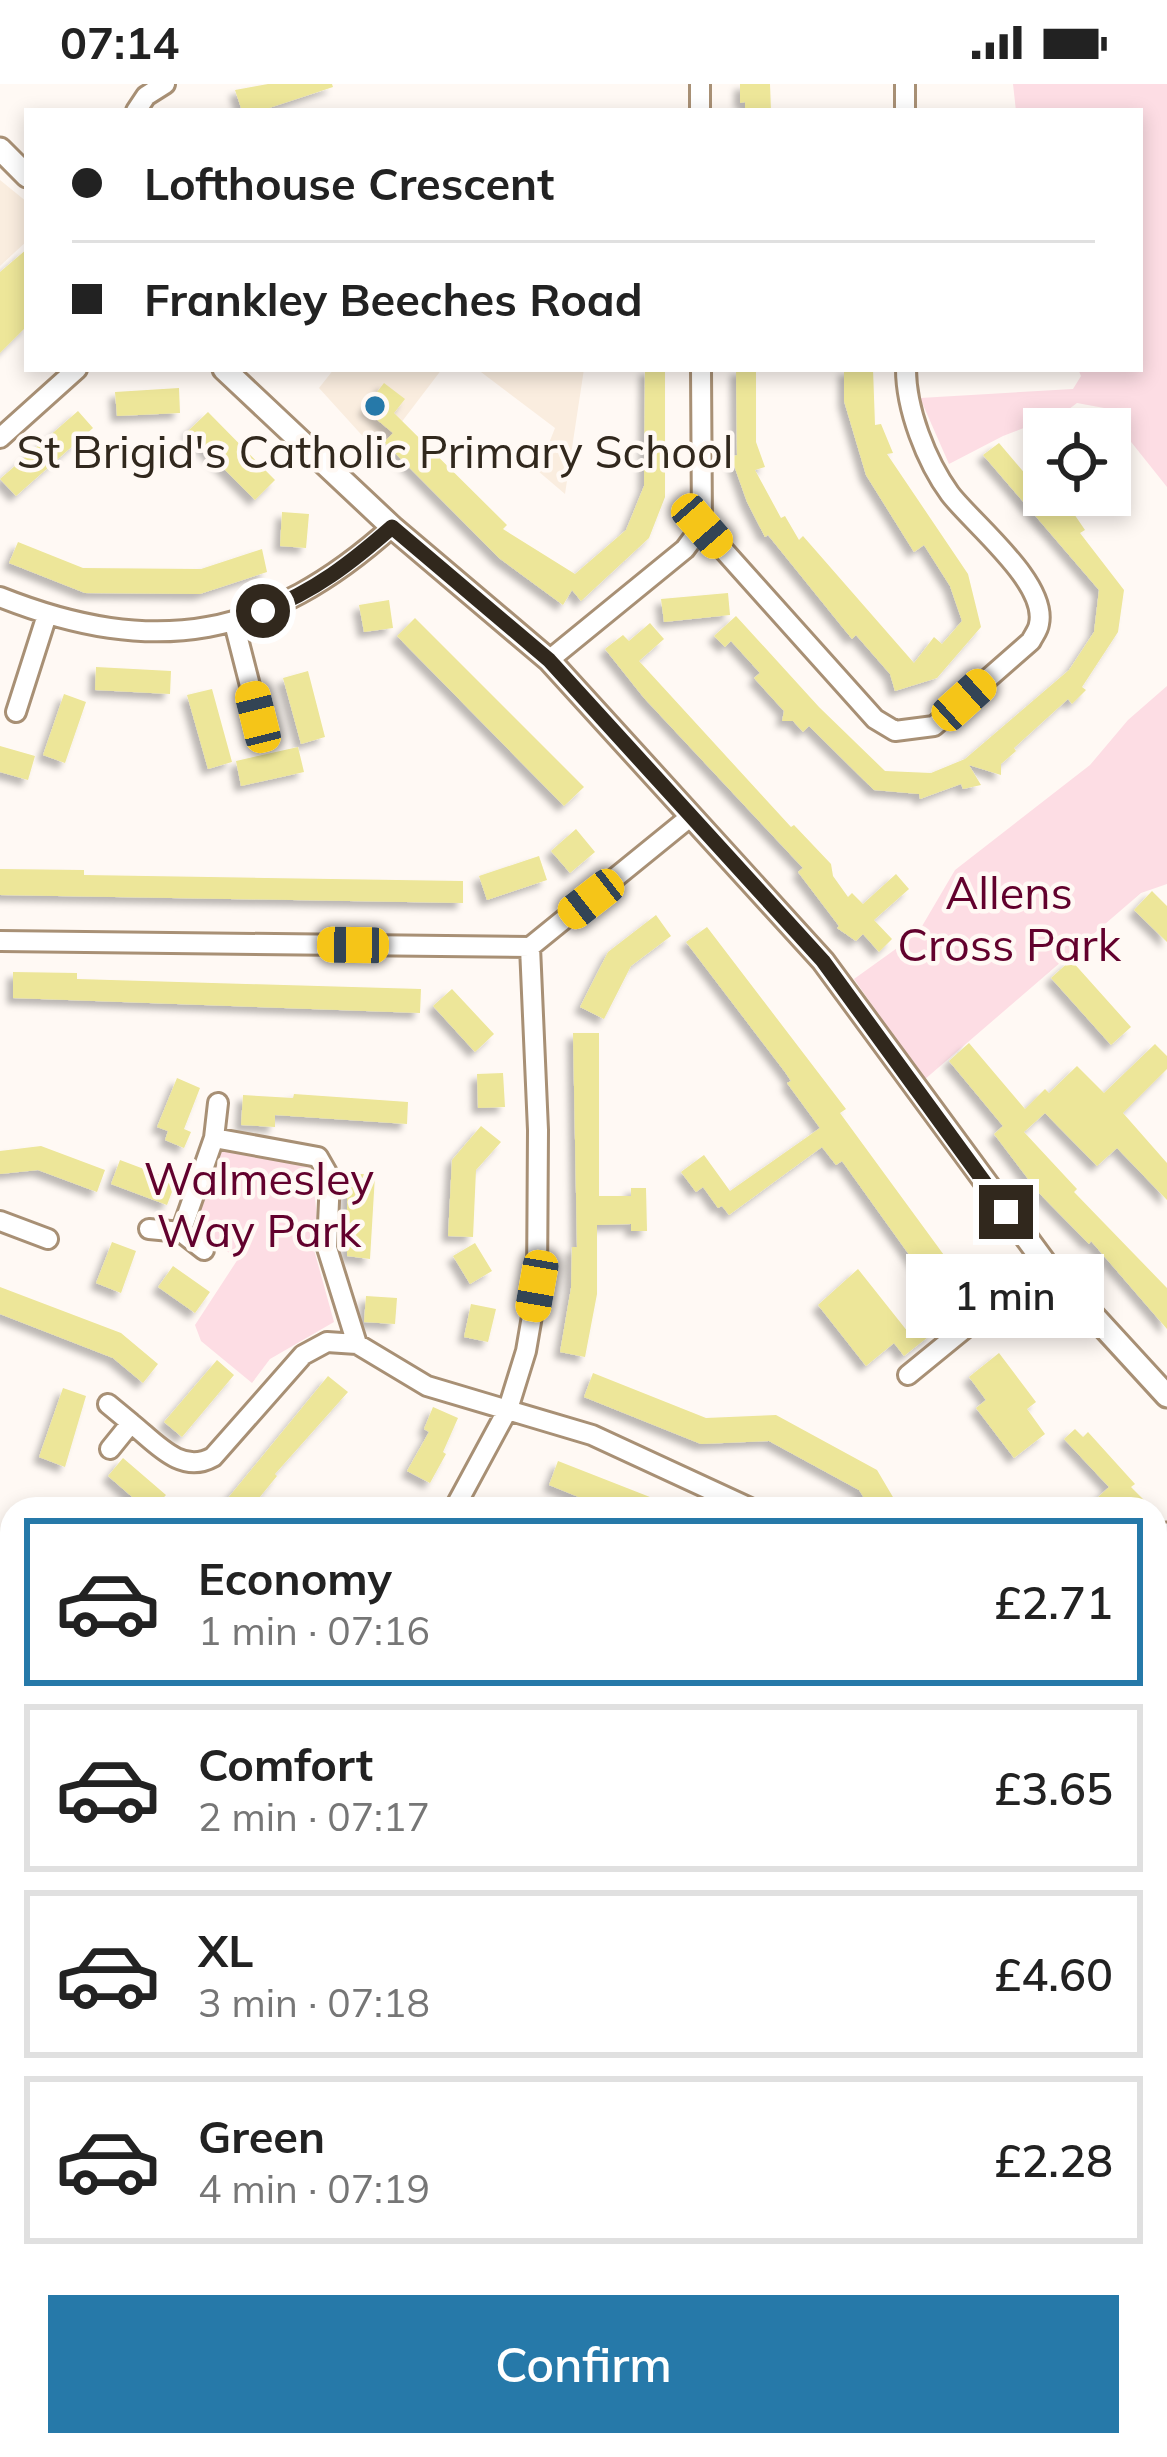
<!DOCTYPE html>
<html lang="en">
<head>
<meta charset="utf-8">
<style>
	body { margin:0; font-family:Mulish,sans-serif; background:#f2f2f2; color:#222; height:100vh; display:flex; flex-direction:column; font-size:45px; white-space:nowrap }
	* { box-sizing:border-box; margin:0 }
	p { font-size:39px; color:#767676 }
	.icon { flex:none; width:66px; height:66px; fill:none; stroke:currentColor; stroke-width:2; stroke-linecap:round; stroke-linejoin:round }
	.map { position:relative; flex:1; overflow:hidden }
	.side { position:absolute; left:0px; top:1413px; width:1167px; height:960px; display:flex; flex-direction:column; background:#fff; border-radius:36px 36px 0 0; box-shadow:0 6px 18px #0003 }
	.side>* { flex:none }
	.banner { position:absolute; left:24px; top:24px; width:1119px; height:264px; border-radius:0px; box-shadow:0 6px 18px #0003; display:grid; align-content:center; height:264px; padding:0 48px; background:#fff }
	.controls { position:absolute; left:1023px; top:324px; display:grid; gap:24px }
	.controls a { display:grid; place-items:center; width:108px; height:108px; border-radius:0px; background:#fff; box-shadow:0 6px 18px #0003; font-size:60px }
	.end { position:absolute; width:54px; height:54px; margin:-27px; border:15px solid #31281d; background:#fff; box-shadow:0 0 0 6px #fff }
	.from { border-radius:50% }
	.bubble { position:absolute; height:84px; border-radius:0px; background:#fff; box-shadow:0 6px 18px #0003; font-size:39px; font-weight:600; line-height:84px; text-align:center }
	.car { position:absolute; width:36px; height:72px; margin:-36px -18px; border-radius:15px; box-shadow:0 0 9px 3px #0007; background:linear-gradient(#f5c518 24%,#345 0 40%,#f5c518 0 76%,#345 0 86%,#f5c518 0) }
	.banner b { display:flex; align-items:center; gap:42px; height:114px; font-size:45px }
	.banner b+b { border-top:3px solid #e0e0e0 }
	.banner i { width:30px; height:30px; background:#222 }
	ul { padding:21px 0 0; list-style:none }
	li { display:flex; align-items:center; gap:36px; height:168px; margin:0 24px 18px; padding:0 24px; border:6px solid #e0e0e0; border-radius:0px }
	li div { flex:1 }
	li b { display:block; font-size:45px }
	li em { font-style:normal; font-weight:600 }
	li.current { border-color:#2679a9 }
	li>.icon { width:108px; height:108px; stroke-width:1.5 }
	.button { display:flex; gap:24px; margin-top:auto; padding:24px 48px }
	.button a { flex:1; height:138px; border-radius:0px; background:#2679a9; color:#fff; font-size:48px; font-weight:600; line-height:138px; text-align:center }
	.status { display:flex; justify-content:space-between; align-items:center; height:84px; padding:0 60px; background:#fff; direction:ltr }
	.status svg { height:33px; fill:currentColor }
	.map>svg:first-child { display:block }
	.built { fill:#faeddf }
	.green { fill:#fddde4 }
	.building { fill:#ede699; filter:url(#shadow) }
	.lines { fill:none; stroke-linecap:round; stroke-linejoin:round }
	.minor-casing { stroke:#a89075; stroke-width:24 }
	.tertiary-casing { stroke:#a89075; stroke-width:27 }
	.minor { stroke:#fff; stroke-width:18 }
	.tertiary { stroke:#fff; stroke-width:21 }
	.route { stroke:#31281d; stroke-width:15 }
	.poi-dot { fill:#2679a9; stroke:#fff9f4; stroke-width:4.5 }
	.labels { text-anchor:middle; stroke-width:9; stroke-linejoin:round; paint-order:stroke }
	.poi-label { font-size:45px; fill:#31281d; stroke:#fff9f4 }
	.park-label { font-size:45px; fill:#62012d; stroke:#fff9f4 }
</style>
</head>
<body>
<div class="status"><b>07:14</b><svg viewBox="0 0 49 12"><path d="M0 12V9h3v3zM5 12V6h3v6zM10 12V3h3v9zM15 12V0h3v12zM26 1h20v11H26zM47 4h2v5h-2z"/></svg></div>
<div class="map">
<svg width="1167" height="2373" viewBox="0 0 1167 2373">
	<defs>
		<filter id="shadow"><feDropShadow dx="-6" dy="6" stdDeviation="3" flood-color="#0004"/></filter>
	</defs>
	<rect width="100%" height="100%" fill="#fff9f4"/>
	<path class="built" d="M0,96L27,118V157L0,182Z
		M334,285H442L378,369L319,304Z
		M477,285H584L565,410L538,387L555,344Z"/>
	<path class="green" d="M1013,0H1167V403L1104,324L1077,319L1065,328L1003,352L949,380L920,314L1073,305L1081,292L1078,285H1140V27H1016Z
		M1167,602V800L1141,809L924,996L854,895L918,849L955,786L1090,681L1128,636Z
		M215,1064L277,1068L312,1084L317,1134L313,1162L334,1238L270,1275L252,1299L201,1257L195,1241L238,1175L205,1152L197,1138Z"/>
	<path class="building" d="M268,0H332L333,3L260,27H242L235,6Z
		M740,0H770L771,27H745V18L740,19Z
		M27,165V242L0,269V188Z
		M645,285H665V413L649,454L581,517L572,506L563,521L499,474L384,358L393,349L364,325L384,299L405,315L394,329L507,441L503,445L575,490L626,446L644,402Z
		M736,285H756V358L765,383L755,386L781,434L785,432L799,456L803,452L914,579L934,553L942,560L962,537L950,502L924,461L914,468L866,391L844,317V285H873L875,341L881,340L893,369L887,370L968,490L981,543L937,594L895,607L890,590L856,551L852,555L768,451L765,453L747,418L731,373L737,371Z
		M179,304L180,329L117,332L115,308Z
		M78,327L93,344L16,412L0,395Z
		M208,328L275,396L255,416L187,348Z
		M999,359L1043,411H1057L1070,424L1085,446L1080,449L1124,506L1118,548L1082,603L1086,606L1072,620L1068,615L1014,664L1016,667L1001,680V691L969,681L981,701L963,705L961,700L920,715L919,710L874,706L809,642L803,648L793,637H782L784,627L754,594L760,589L731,557L725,563L714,552L736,532L819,623L885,687L931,689L965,675L1069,586L1094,548L1099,506L983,371Z
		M282,428L309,430L306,464L280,462Z
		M18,458L83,484L201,485L262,465L267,488L200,510L85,509L9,479Z
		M728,509L730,531L664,538L661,515Z
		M389,516L393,544L364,548L359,521Z
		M415,534L584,703L564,722L397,552Z
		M650,539L664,555L639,577L791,743L794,741L831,780L833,792L848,813L852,809L863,820L896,790L909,805L874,836L892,855L879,868L863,850L856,857L837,844L839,842L798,788L803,784L644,614L605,565L623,551L629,557Z
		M96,583L171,587L170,610L95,606Z
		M308,587L325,653L301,660L283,594Z
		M212,605L232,678L208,685L187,611Z
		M64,610L86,618L65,679L43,671Z
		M0,662L35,672L28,696L0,688Z
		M298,663L304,688L241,702L236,677Z
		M576,745L595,768L570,789L551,767Z
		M539,772L547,796L487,816L479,792Z
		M0,785L84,786V791L463,797V819L0,811Z
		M1152,807L1167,822V858L1134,826Z
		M656,831L671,852L631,882L604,935L580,923L608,868Z
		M707,843L846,1025L840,1029L971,1208L948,1225L842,1077L836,1081L822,1063L729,1131L722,1122L718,1124L703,1103L696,1108L681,1088L704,1071L730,1107L820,1044L787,999L791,997L785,988L686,858Z
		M1071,876L1131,943L1111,961L1051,894Z
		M13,888L77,889V895L421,905L420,929L13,914Z
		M452,905L494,950L475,968L433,922Z
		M573,949H599V1112H631V1104H646L647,1147H631V1140L597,1141V1210L585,1273L560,1268L571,1204L572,1163H577Z
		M969,959L1025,1025L1045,1005L1049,1009L1077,982L1104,1009L1155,960L1167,972V985L1123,1029L1167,1079V1116L1117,1064L1097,1082L1045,1029L1024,1048L1077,1105L1074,1108L1167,1204V1245L1091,1157L1089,1160L1038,1108L994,1050L1003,1042L949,977Z
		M503,989L505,1023L478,1024L477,990Z
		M177,994L200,1004L184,1045L191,1048L184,1064L165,1056L168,1047L157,1043Z
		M294,1010L408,1018L407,1040L275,1031V1043L241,1041L243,1011L293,1014Z
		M481,1042L501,1058L476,1086L473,1153L448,1152L452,1076Z
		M41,1062L105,1086L97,1108L38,1086L0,1090V1067Z
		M120,1076L176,1097L167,1121L111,1100Z
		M347,1089L375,1091L370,1175L347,1172Z
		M112,1158L136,1167L121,1209L96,1199Z
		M475,1159L492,1187L470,1200L453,1172Z
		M173,1182L210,1208L195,1229L158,1203Z
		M858,1185L908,1248L923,1236L933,1249L904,1272L894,1259L866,1282L818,1221Z
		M0,1203L121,1249L158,1280L143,1299L113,1274L0,1230Z
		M366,1212L397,1214L395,1240L364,1238Z
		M471,1220L496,1225L488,1258L464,1253Z
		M999,1269L1036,1318L1027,1325L1045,1350L1014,1374L976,1324L986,1316L969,1293Z
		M217,1276L234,1291L182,1353L164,1338Z
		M593,1289L706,1334L776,1331L877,1386L900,1425H871L859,1406L769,1357L701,1360L584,1313Z
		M328,1292L348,1308L275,1390L277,1392L250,1425H219Z
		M63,1304L86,1312L65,1383L39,1373Z
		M433,1323L458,1334L443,1368L446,1370L430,1399L407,1387L429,1348L424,1345Z
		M1075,1345L1083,1353L1088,1348L1135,1400L1131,1403L1144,1416L1134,1425H1106L1096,1415L1109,1403L1064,1355Z
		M123,1374L166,1411L153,1425H146L108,1392Z
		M558,1377L678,1424V1425H608L549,1401Z"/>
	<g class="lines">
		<g class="minor-casing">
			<path id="minor" d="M700,0V27
				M905,0V27
				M136,27L146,12L165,0
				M0,354L77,285
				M702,442L875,635L895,647L934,642L1031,557C1033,552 1038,547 1039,540C1048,499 973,440 950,410C926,377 906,325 906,285
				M0,513C156,575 268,554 392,443
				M234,539L258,633
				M549,576L685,465L702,442L701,285
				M16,628L47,531
				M0,857L530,863L690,733
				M214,1054L218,1019
				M0,1137L48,1155
				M149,1145L181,1148
				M204,1166L181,1148L214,1054L318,1073L330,1094L327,1164L357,1260
				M908,1291L1045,1179
				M108,1320L131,1339
				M110,1365L131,1339C156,1359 181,1391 213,1373L303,1271L327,1258L357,1260L427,1302L592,1351L752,1425
				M454,1425L508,1325L526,1267L537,1203L538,1046L530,863
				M0,1506L12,1516
				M1155,1769L1167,1785
				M0,1832L12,1842
				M1155,2111L1167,2101
				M1155,2194L1167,2201
				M0,2206L12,2228
				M0,2312L12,2316
				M42,2361L48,2373
				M75,2361L79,2373
				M590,2361L595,2373
				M829,2361L851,2367H927L933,2373
				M944,2361L954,2373"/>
		</g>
		<g class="tertiary-casing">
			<path id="tertiary" d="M0,65L27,92
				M224,285L392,443L549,576L823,877L1045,1179L1167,1312
				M1155,1463L1167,1450
				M0,2244L12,2236"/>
		</g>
		<use href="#minor" class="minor"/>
		<use href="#tertiary" class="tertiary"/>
	</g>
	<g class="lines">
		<path class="route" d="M263,527C314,508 352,478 392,443L549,576L823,877L1006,1128"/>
	</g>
	<circle class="poi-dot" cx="375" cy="322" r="12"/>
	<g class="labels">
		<g class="poi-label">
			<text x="375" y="384">St Brigid's Catholic Primary School</text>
		</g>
		<g class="park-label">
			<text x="1009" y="825">Allens<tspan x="1009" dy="52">Cross Park</tspan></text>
			<text x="259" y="1111">Walmesley<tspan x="259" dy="52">Way Park</tspan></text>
		</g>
	</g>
</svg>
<div class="controls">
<a><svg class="icon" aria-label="locate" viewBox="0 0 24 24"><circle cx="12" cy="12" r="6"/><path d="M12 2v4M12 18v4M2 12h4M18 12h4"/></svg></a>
</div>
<i class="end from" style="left:263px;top:527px"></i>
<i class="end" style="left:1006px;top:1128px"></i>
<div class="bubble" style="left:906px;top:1170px;width:198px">1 min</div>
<i class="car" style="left:702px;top:442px;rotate:139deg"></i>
<i class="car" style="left:964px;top:616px;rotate:48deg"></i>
<i class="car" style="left:258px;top:633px;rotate:346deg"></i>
<i class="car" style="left:591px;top:815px;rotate:232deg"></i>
<i class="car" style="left:353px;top:861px;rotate:271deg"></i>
<i class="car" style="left:537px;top:1202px;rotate:190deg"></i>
<div class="banner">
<b><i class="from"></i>Lofthouse Crescent</b>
<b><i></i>Frankley Beeches Road</b>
</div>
<section class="side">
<ul>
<li class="current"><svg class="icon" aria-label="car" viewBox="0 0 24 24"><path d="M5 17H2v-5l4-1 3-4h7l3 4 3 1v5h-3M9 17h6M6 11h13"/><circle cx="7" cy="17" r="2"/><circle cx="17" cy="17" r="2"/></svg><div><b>Economy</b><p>1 min · 07:16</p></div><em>£2.71</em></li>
<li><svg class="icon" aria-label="car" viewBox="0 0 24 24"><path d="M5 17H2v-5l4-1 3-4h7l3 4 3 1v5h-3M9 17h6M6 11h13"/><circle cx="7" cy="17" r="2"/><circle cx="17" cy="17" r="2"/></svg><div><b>Comfort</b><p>2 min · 07:17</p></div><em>£3.65</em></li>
<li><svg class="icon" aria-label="car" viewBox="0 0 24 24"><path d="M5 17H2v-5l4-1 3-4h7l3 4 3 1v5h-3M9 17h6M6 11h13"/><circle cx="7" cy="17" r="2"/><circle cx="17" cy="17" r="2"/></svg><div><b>XL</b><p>3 min · 07:18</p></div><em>£4.60</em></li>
<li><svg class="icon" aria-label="car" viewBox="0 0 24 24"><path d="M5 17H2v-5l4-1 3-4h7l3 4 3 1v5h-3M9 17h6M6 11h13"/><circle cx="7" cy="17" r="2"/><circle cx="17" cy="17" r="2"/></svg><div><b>Green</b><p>4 min · 07:19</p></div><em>£2.28</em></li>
</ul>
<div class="button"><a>Confirm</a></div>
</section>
</div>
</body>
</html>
